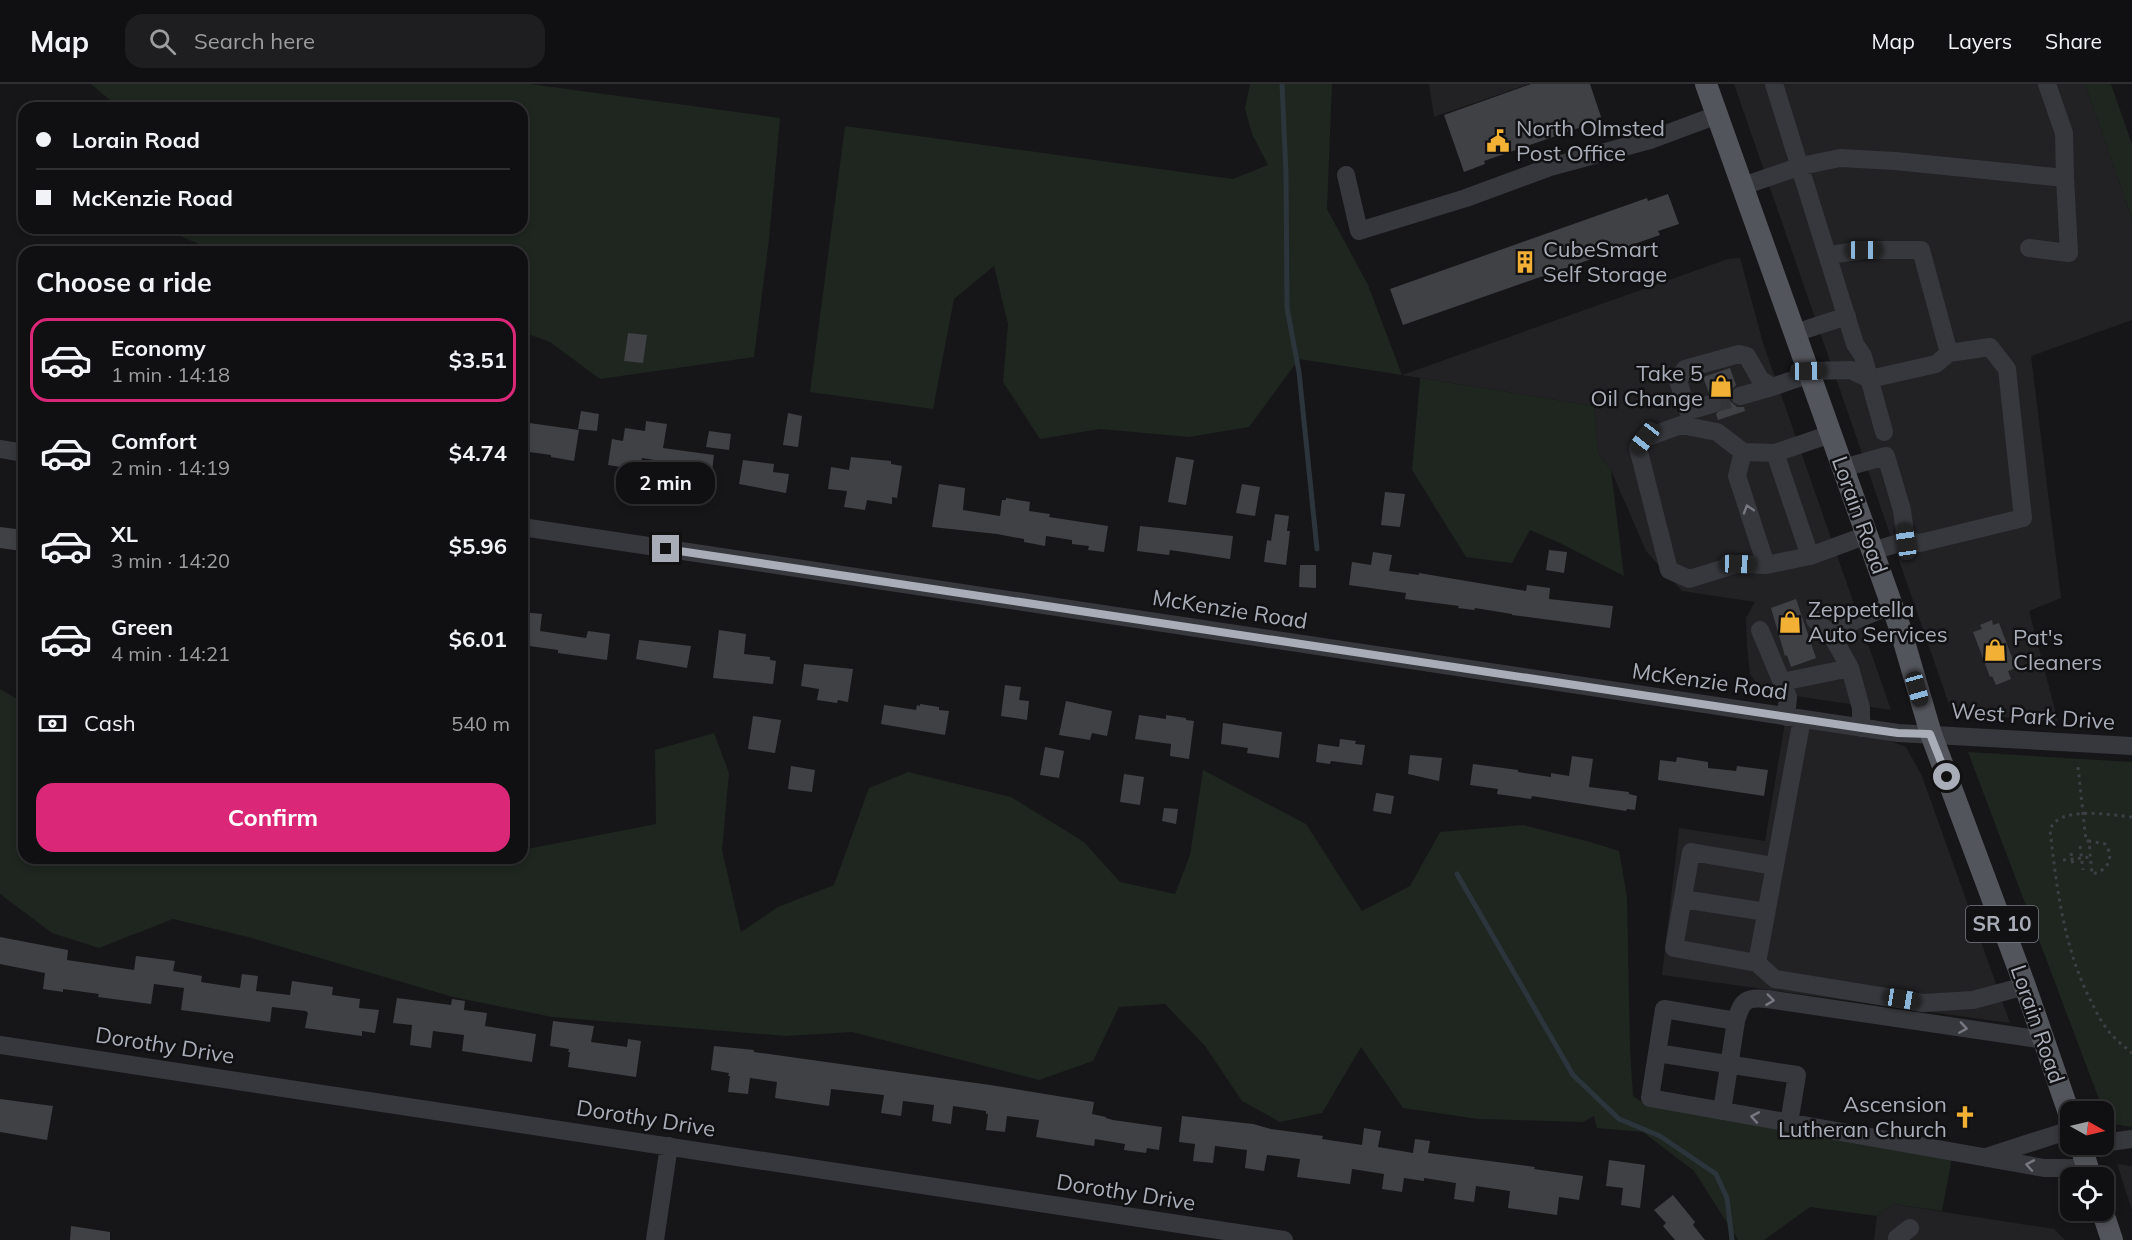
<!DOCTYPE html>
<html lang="en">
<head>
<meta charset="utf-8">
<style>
	body { margin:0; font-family:Mulish,sans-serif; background:#1e1e20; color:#f1f3f6; height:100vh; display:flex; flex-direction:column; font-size:22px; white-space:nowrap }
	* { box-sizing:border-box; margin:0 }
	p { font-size:20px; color:#9c9d9f }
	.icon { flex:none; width:33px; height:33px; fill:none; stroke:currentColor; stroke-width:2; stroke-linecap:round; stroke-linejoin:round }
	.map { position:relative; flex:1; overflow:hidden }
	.sheet { position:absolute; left:18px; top:162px; width:510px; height:618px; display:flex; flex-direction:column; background:#101012; border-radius:18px; box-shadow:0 3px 9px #0003,0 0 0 2px #303032 }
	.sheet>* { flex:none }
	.banner { position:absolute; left:18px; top:18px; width:510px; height:132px; border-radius:18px; box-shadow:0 3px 9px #0003,0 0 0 2px #303032; display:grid; align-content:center; height:132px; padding:0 18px; background:#101012 }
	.needle { width:39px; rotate:98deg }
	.fabs { position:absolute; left:2060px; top:1017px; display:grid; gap:12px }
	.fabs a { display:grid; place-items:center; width:54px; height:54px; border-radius:12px; background:#101012; box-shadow:0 3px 9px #0003,0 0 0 2px #303032; font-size:30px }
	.end { position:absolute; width:27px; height:27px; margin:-14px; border:8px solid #a8adb8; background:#111; box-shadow:0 0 0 3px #111 }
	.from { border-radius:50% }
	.bubble { position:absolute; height:42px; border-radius:18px; background:#101012; box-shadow:0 3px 9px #0003,0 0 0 2px #303032; font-size:20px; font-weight:700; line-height:42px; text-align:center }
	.car { position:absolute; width:18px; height:36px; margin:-18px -9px; border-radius:8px; box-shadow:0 0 4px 2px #0007; background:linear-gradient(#222 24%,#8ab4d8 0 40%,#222 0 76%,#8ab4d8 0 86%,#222 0) }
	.banner b { display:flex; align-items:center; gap:21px; height:57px; font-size:22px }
	.banner b+b { border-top:2px solid #303032 }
	.banner i { width:15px; height:15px; background:#f1f3f6 }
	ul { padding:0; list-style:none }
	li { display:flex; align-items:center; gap:18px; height:84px; margin:0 12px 9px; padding:0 6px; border:3px solid transparent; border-radius:18px }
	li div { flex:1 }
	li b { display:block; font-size:22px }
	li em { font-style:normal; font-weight:700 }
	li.active { border-color:#db2777 }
	li>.icon { width:54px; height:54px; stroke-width:1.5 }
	h2 { padding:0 18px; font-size:27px; line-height:72px }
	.pay { display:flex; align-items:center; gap:15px; height:66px; padding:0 18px; font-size:22px }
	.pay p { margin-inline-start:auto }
	.button { display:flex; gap:12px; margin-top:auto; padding:12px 18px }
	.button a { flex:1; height:69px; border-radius:18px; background:#db2777; color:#fff; font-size:24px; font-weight:700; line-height:69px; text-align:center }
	header { display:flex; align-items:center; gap:36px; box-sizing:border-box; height:84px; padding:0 30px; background:#101012; border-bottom:2px solid #303032 }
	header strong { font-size:28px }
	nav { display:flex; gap:33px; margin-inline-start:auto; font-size:21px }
	.search { width:420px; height:54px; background:#1e1e20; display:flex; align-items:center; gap:15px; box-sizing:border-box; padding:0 21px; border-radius:18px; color:#9c9d9f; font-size:22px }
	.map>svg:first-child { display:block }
	.built { fill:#222225 }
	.green { fill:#1e261f }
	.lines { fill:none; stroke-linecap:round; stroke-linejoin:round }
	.stream { stroke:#2c353c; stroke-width:5 }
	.building { fill:#404145 }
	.minor-tunnel { stroke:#333438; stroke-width:18; stroke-dasharray:18 9; stroke-linecap:butt }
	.path { stroke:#3d3f44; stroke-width:3; stroke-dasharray:3 4.5; stroke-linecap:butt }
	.minor { stroke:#37383d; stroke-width:18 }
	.major { stroke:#53555c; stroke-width:22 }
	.oneway { stroke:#757881 }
	.route { stroke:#a8adb8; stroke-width:8 }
	.labels { text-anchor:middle; stroke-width:5; stroke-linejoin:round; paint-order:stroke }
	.shield { fill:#111113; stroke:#7b7e86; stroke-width:1.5 }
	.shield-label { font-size:21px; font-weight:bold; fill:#a8adb8 }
	.poi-label { font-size:22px; fill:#a8adb8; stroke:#111113; text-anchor:start }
	.street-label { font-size:22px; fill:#a8adb8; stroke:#111113 }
</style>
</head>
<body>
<header>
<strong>Map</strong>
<div class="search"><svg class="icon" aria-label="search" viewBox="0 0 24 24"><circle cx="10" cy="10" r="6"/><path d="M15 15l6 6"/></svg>Search here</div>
<nav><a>Map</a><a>Layers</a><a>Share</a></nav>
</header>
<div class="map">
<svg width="2132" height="1156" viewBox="0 0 2132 1156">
	<rect width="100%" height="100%" fill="#161618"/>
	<path class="built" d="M1429,0H1529L1434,33Z
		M1734,0H2085L2132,135V236L2031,272L2061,514L2029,527L2058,637L1952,629Z
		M1740,174L1763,259L1891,626L1768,608L1759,603L1750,590L1747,561L1746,534L1755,518L1682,507L1646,467L1611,386L1598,369L1594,322L1402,291L1728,175Z
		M1785,639L1880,653L1906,663L1922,692L2010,939L1662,891L1679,744L1765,757Z
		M2117,1080L2132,1082V1126Z
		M1893,1120L2054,1145L2065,1156H1874L1877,1132Z"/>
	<path class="green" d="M91,0H530L780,34L769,155L754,273L600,295L550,258L522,248V168H218L173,149V144H522V24H174L173,16L111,17Z
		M1250,0H1332L1327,125L1368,201L1402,291L1299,275L1249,343L1189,353L1100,345L1040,355L1003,298L1008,240L994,182L954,215L933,325L810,308L845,42L1233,95L1268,81L1252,50L1245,25Z
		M2085,0H2111L2132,60V135Z
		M1420,294L1594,322L1598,369L1611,386L1624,492L1560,459L1530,446L1512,479L1466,473L1412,386Z
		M0,605L24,619V774H522V766L656,740L655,666L714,649L729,689L722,766L741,848L778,823L834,801L869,704L908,688L1011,713L1084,758L1120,798L1175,810L1190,771L1203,686L1306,740L1362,827L1410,802L1440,748L1523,741L1587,757L1619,767L1627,813L1630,964L1633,1012L1646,1021L1952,1074L1942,1127L1893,1120L1877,1132L1810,1123L1764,1156H1738L1694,1087L1643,1048L1597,1044L1594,1032L1583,1038L1478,1035L1403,1024L1361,963L1322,1029L1280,1038L1242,1017L1205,962L1165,920L1119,923L1093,977L1039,996L852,948L785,952L552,933L453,913L248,853L173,835L99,864L52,849L0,810Z
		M1968,668L2132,678V1043L2108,1039Z"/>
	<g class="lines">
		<path class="stream" d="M1282,0L1286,89L1287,224L1299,288L1317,465
			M1457,790L1573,991L1619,1035L1660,1052L1716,1090L1727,1114L1732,1156"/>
	</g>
	<path class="building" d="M1531,0H1590L1602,36L1484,77L1485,80L1464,88L1444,31Z
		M1668,110L1679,140L1658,147L1660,151L1403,241L1390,205L1647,114L1648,117Z
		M628,249L647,251L643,279L624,277Z
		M1730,284L1736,301L1729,309V316L1737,323H1744L1745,327L1718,336L1716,330L1723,323V316L1715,309H1709L1703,293Z
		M581,327L599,330L597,347L578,345Z
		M788,329L802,332L798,363L783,361Z
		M646,337L667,340L663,364L714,371L711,396L696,394L697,389L678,387L679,380L642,374L640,386L608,381L612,355L623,357L625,344L645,347Z
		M522,338L579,346L574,377L551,373V371L522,367Z
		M709,347L731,350L729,366L706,363Z
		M851,373L891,377V380L902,382L897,414L892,413V420L867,416L865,426L844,423L847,407L828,405L831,383L849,386Z
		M1176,373L1194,376L1186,421L1168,418Z
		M743,376L774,380L773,388L789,390L786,409L739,400Z
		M939,400L965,404L963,426L1000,432L1002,416H1006V414L1030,418L1029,427L1050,430L1049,433L1108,442L1104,468L1088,466L1089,462L1072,460V456L1046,452L1045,462L1024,458V455L997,450L932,443Z
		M1242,400L1260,403L1255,432L1236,429Z
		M1385,408L1405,410L1400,443L1381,441Z
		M1275,430L1289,432L1287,447H1290L1286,481L1264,478L1267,456L1271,457Z
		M1140,442L1233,452L1230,475L1170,466L1169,471L1137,467Z
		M0,443L24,446L21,467L0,464Z
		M1549,466L1567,468L1564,489L1546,486Z
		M1373,468L1392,471L1389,487L1419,491V489L1526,507L1527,501L1550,504L1549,515L1613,522L1610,544L1512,531V530L1475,524L1474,526L1458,524L1459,522L1405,515L1406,509L1349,501L1352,478L1371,481Z
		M1300,481H1316V504L1299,503Z
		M1796,515L1816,574L1791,583L1787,571L1785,572L1771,524Z
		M522,528L542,530L540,547L586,554L588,547L610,550L607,576L558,569V566L522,561Z
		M1992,536L1993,541L1999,539L2016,584L2008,587L2011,595L1996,601L1992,592L1990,593L1973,548L1982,545L1980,541Z
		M719,546L746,550L744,570L770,573V576L776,577L773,600L713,594Z
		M639,556L691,562L687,584L636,575Z
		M804,580L853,585L848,618L838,616L837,619L817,616L819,605L801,602Z
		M1005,601L1021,603L1019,616L1029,617L1027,636L1001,632Z
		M1066,617L1112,627L1107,652L1092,649L1090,656L1059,651Z
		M920,620L939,623V626L949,627L945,651L881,640L884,621L916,626L917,621L920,622Z
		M1139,631L1166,635V631L1186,634V636L1194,637L1189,675L1170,672L1171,660L1135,655Z
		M753,632L781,636L775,669L748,665Z
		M1223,639L1282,648L1279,674L1247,669L1248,664L1221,660Z
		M1340,655L1356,657L1355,660L1365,661L1362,681L1331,677L1330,680L1316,678L1318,660L1339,663Z
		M1045,663L1064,667L1059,694L1040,691Z
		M1410,671L1442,674L1439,697L1408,690Z
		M1572,672L1593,675L1589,703L1629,708V710L1637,712L1635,726L1627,725L1626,727L1532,712L1531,715L1497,710L1498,705L1470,701L1473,680L1518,686V688L1551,693V689L1569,692Z
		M1677,673L1708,678V684L1736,687L1737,682L1768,686L1764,712L1658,696L1660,676L1676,678Z
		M791,682L815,686L812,708L788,705Z
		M1124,690L1144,693L1140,721L1120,718Z
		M1376,709L1394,712L1391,730L1373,727Z
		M1164,724L1178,725L1176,740L1162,737Z
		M0,853L68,866L67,876L134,886L136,872L175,877L173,887L202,892L201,898L240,904L242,890L258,892L256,907L290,911L292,897L333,903L332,911L360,915L359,924L379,926L375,949L362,947V952L305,944L308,929L306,927L272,923L270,938L181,926L184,904L154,900L151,920L98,913L99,910L63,905V908L43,905L45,889L0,880Z
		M397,914L451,921L452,915L465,917L464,926L487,929L485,942L536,950L532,978L462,967L464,951L433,947L431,964L410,961L412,941L393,939Z
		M553,937L594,942L591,958L627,963L628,955L641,957L636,993L568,983L570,968H568L569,965L550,962Z
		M714,962L754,966V968L990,1001L1094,1018L1092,1030L1106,1033V1034L1113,1036L1162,1043L1159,1066L1147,1064L1146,1069L1124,1066L1125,1060L1095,1055L1094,1062L1036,1053L1039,1036L1007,1032L1005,1048L986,1046L988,1030H986V1027L953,1022L951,1040L932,1037L934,1021L903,1017L901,1032L881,1029L884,1011L831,1005L829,1022L775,1014L777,998L750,994L748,1010L728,1008L730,992H728L729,989L711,986Z
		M0,1015L53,1022L47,1056L0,1048Z
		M1182,1032L1253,1040L1271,1045L1323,1052L1322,1055L1362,1061L1364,1044L1381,1047L1378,1063L1413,1069L1415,1055L1430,1057L1428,1069L1535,1083L1534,1085L1583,1092L1579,1116L1559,1113L1557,1131L1508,1124L1510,1107L1476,1102L1474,1118L1454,1115L1456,1099L1424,1094V1097L1404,1094L1402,1108L1382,1105L1384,1090L1352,1085L1350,1100L1297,1093L1300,1075L1267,1071L1264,1087L1245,1084L1247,1066L1215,1062L1213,1079L1193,1077L1195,1060L1179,1058Z
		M1609,1076L1645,1081L1640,1124L1621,1121L1623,1104L1606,1102Z
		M1673,1111L1695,1138L1693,1141L1705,1156H1675L1663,1142L1666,1139L1654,1126Z
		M71,1142L110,1148V1156H70Z"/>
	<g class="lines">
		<path class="minor-tunnel" d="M1712,320L1740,312"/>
		<path class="path" d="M2078,683L2086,757H2089L2092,790C2108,787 2115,773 2105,760L2089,757
			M2132,733C2111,731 2058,721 2050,746C2057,806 2064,866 2092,919C2097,930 2103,941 2111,950C2117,957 2125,963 2132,969
			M2080,762L2083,786
			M2071,769L2073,781
			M2063,776L2091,773"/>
		<path class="minor" d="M1774,0L1855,260L1863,272L1884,348
			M2047,0L2064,49L2065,94
			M1346,91L1359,147L1466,114L1550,83L1650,56L1717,31
			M1743,102L1801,82L1840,74L1895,77L2065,94L2069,169L2029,164
			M1829,171L1864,166H1921L1949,269L1990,263L2007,285L2023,434L1920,459L1906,457L1872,467
			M1795,249L1847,232
			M1808,287L1851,286L1870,295L1936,280L1949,269
			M1740,312L1772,303
			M1712,320L1688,327L1678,297L1685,285L1739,270L1747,272L1760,295L1772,303L1810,290
			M1831,350L1775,369L1743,368L1717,348L1681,341L1645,354L1638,364L1669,486L1689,495L1738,480L1766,481L1810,472L1867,451
			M0,365L24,369
			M1743,368L1737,392L1766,481
			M1775,369L1810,472
			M1843,384L1886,372L1902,426L1906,457
			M522,443L1898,649L2132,662
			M1815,536L1831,550
			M1760,546L1788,613L1786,633
			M1850,584L1831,550L1856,536L1892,521
			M1782,598L1850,584L1861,624V644
			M1774,782L1691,768L1674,864L1757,879L1802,635
			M1683,815L1766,828
			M1757,879L1775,895L1923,919L1973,916L2025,902
			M2044,956L1767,915C1745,913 1742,917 1736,937L1664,925L1650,1014L2044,1084H2088
			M0,961L1284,1156
			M1657,969L1797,991L1789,1039
			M1722,1027L1736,937
			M2103,1059L2132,1055
			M1989,1072L2070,1046
			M655,1156L669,1062
			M1897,1156V1154L1910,1144"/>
		<path class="major" d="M1706,0L1900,544L1931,650L2025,902L2070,1032
			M2080,1060L2091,1094
			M2102,1126L2112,1156"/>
	</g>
	<defs><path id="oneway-chevron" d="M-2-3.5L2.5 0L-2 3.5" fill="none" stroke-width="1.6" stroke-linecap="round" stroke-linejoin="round" transform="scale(1.5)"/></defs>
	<g class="oneway">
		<use href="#oneway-chevron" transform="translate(1748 425) rotate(-108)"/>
		<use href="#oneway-chevron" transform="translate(1770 916) rotate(7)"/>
		<use href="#oneway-chevron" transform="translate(1963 944) rotate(9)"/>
		<use href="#oneway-chevron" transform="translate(1755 1033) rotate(-170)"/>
		<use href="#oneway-chevron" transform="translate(2030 1081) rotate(-170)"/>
	</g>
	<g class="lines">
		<path class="route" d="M666,465L1862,644L1898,649L1930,650L1947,693"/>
	</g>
	<defs>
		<g id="civic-bare" transform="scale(1.8)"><path d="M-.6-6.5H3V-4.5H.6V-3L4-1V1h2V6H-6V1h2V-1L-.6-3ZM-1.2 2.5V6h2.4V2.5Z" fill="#f2b134" stroke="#111113" stroke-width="2.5" paint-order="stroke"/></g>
		<g id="building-bare" transform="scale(1.8)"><path d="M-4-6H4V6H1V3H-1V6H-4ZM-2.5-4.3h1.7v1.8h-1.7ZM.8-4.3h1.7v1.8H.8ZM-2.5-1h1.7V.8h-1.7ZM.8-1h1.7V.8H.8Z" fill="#f2b134" stroke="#111113" stroke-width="2.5" paint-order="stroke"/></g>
		<g id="shop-bare" transform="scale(1.8)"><path d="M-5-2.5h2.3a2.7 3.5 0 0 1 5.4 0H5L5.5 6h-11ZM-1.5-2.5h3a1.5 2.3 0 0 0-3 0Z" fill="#f2b134" stroke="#111113" stroke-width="2.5" paint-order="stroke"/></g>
		<g id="church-bare" transform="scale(1.8)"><path d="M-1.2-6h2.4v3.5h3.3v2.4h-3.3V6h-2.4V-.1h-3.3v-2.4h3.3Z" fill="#f2b134" stroke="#111113" stroke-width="2.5" paint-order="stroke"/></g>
	</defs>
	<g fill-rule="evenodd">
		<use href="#civic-bare" x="1498" y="57"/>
		<use href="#building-bare" x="1525" y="178"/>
		<use href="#shop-bare" x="1721" y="302"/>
		<use href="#shop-bare" x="1790" y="538"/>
		<use href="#shop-bare" x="1995" y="566"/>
		<use href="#church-bare" x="1965" y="1033"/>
	</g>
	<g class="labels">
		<rect class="shield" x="1966" y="822" width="72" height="36" rx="4.5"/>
		<g class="shield-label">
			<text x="2002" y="847">SR 10</text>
		</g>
		<g class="poi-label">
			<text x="1516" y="52">North Olmsted<tspan x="1516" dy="25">Post Office</tspan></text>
			<text x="1543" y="173">CubeSmart<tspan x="1543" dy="25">Self Storage</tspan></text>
			<text x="1703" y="297" text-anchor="end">Take 5<tspan x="1703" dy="25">Oil Change</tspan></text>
			<text x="1808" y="533">Zeppetella<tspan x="1808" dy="25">Auto Services</tspan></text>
			<text x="2013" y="561">Pat's<tspan x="2013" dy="25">Cleaners</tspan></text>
			<text x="1947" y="1028" text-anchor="end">Ascension<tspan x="1947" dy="25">Lutheran Church</tspan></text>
		</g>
		<g class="street-label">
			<text transform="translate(1860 431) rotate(70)" y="8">Lorain Road</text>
			<text transform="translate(1230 525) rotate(9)" y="8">McKenzie Road</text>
			<text transform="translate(1710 597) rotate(8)" y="8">McKenzie Road</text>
			<text transform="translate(2033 632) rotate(4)" y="8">West Park Drive</text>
			<text transform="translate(2038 940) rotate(71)" y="8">Lorain Road</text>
			<text transform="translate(165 961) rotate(9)" y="8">Dorothy Drive</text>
			<text transform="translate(646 1034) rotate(9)" y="8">Dorothy Drive</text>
			<text transform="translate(1126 1108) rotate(9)" y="8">Dorothy Drive</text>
		</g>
	</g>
</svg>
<div class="fabs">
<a><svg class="needle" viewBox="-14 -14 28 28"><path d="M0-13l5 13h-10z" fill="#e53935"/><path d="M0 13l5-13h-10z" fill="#9c9d9f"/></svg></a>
<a><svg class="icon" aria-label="locate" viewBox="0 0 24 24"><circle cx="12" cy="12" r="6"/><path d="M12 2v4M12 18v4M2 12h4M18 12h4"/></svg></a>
</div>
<i class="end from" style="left:1947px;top:693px"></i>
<i class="end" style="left:666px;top:465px"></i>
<div class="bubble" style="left:616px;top:378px;width:99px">2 min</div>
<i class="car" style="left:1864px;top:166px;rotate:90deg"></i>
<i class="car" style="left:1808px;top:287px;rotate:89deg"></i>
<i class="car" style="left:1645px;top:354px;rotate:218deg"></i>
<i class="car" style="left:1906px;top:458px;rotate:352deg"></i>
<i class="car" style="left:1738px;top:480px;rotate:92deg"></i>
<i class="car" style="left:1917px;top:605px;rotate:164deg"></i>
<i class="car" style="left:1902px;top:915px;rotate:99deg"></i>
<div class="banner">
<b><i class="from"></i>Lorain Road</b>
<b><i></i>McKenzie Road</b>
</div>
<section class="sheet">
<h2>Choose a ride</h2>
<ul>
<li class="active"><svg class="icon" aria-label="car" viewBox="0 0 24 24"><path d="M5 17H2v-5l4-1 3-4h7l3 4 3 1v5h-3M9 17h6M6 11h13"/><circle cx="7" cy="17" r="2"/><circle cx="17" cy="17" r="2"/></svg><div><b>Economy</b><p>1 min · 14:18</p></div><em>$3.51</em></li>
<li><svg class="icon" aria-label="car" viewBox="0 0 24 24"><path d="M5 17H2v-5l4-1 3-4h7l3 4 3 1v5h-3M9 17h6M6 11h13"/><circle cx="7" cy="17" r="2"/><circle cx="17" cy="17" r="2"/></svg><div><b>Comfort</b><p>2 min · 14:19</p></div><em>$4.74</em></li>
<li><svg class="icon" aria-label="car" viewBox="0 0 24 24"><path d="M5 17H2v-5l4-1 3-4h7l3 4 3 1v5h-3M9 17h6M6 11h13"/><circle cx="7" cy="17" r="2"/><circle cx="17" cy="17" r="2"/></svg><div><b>XL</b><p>3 min · 14:20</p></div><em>$5.96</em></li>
<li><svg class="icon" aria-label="car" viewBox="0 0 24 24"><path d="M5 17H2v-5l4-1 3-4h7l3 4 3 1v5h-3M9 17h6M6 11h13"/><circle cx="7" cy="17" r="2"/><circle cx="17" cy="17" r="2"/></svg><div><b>Green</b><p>4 min · 14:21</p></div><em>$6.01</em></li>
</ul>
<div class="pay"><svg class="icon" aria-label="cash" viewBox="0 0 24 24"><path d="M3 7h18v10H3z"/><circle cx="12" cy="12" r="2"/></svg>Cash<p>540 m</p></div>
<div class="button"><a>Confirm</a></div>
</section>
</div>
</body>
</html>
